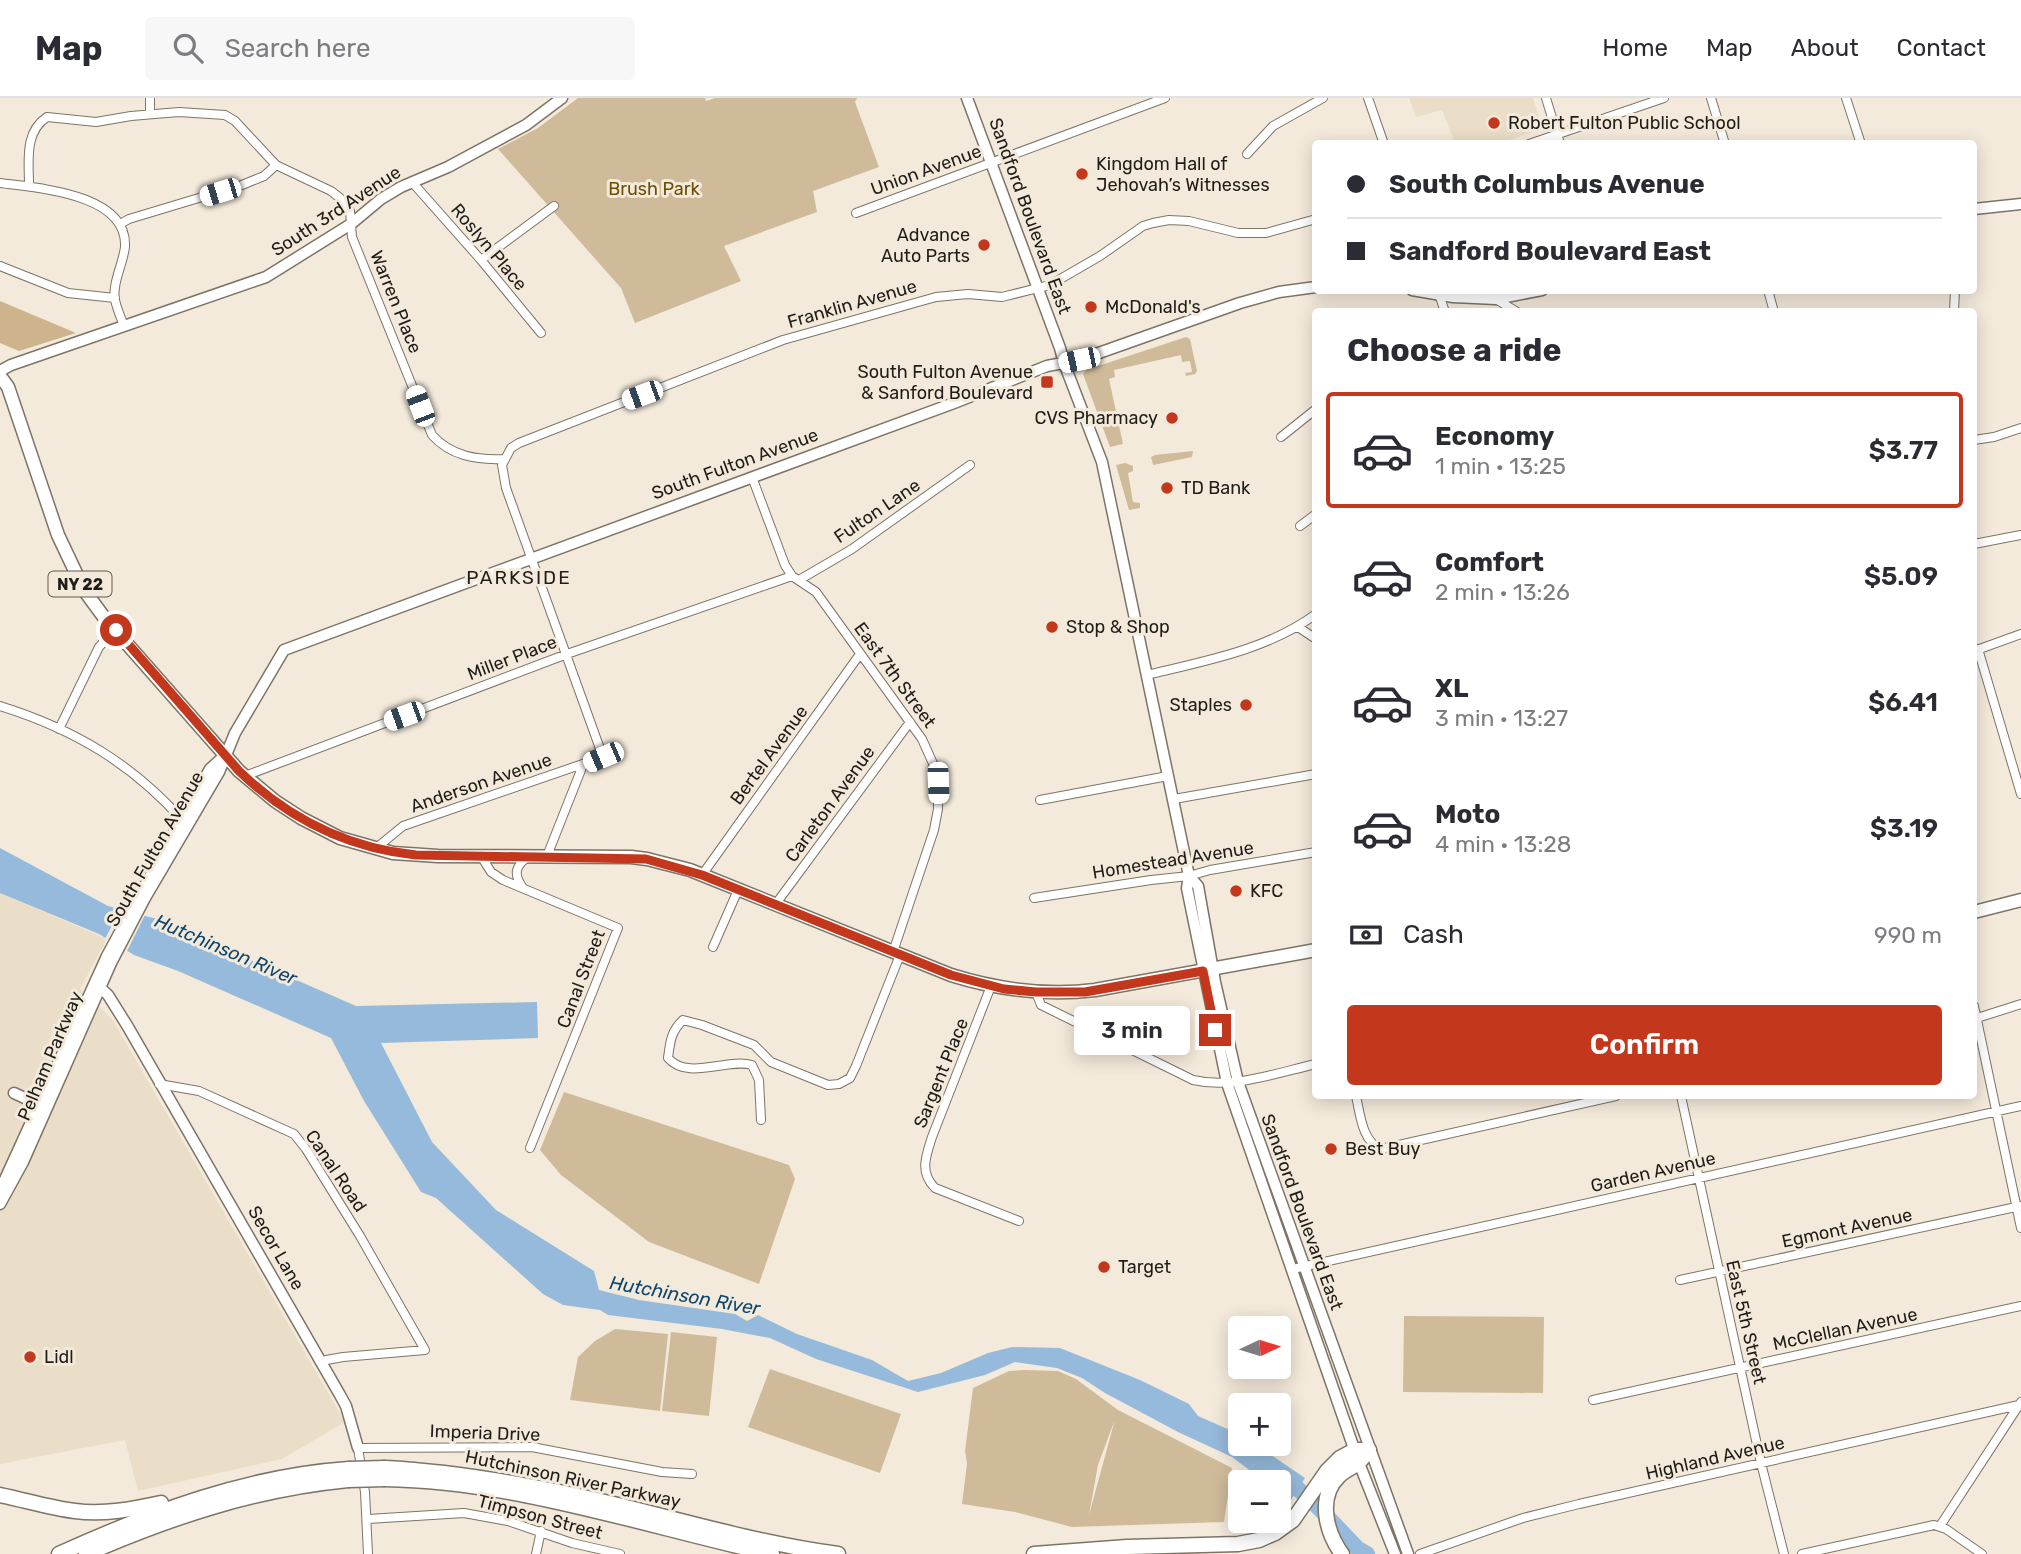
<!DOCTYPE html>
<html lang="en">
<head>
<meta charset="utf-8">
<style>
	body { margin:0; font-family:Rubik,sans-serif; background:#f7f7f7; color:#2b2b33; height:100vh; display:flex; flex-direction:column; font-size:26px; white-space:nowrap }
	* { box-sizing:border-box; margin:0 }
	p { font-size:23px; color:#7c7c81 }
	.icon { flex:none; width:38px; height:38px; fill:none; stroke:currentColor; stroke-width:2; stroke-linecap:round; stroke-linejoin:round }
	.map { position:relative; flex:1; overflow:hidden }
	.details { position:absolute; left:1312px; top:210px; width:665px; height:791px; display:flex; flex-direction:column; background:#fff; border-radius:7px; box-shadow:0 4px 18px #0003 }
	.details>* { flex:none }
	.guide { position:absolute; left:1312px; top:42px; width:665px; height:154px; border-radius:7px; box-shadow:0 4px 18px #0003; display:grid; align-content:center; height:154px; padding:0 35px; background:#fff }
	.needle { width:46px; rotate:86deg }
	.tools { position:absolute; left:1228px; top:1218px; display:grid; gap:14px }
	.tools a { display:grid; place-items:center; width:63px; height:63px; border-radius:7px; background:#fff; box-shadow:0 4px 18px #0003; font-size:35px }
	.end { position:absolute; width:32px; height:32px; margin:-16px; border:9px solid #c3381c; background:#fff; box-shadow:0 0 0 4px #fff }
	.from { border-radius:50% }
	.bubble { position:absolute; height:49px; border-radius:7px; background:#fff; box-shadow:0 4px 18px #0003; font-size:23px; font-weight:600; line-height:49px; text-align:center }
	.car { position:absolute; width:21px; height:42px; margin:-21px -10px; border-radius:9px; box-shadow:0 0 5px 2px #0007; background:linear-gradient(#fff 24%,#345 0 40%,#fff 0 76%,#345 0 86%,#fff 0) }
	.guide b { display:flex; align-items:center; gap:24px; height:66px; font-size:26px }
	.guide b+b { border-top:2px solid #e1e1e2 }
	.guide i { width:18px; height:18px; background:#2b2b33 }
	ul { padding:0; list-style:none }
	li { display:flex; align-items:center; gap:21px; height:116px; margin:0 14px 10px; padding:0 21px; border:4px solid transparent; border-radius:7px }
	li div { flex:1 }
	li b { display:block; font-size:26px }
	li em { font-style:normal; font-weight:600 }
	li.selected { border-color:#c3381c }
	li>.icon { width:63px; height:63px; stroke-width:1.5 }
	h2 { padding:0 35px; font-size:32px; line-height:84px }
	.pay { display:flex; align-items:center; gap:18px; height:77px; padding:0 35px; font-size:26px }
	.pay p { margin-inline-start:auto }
	.action { display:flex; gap:14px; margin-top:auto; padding:14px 35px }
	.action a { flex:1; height:80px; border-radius:7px; background:#c3381c; color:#fff; font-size:28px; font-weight:600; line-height:80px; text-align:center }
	header { display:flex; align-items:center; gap:42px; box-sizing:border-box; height:98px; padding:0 35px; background:#fff; border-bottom:2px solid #e1e1e2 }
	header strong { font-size:33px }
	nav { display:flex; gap:38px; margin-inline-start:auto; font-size:24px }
	.search { width:490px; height:63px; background:#f7f7f7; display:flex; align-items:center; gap:18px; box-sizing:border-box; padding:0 24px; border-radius:7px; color:#7c7c81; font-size:26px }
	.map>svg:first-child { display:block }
	.built { fill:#ebdec8 }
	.green { fill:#cfbb9a; fill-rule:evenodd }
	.forest { fill:#cdb48c }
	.water { fill:#96badb }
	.pier { fill:#f4eadb }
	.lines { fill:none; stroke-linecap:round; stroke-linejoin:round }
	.river { stroke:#96badb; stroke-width:16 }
	.street-casing { stroke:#7c7466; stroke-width:10 }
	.secondary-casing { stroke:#7c7466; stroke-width:13 }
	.primary-casing { stroke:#7c7466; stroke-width:15 }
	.highway-casing { stroke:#7c7466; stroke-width:17 }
	.street { stroke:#fff; stroke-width:8 }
	.secondary { stroke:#fff; stroke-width:10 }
	.primary { stroke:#fff; stroke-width:12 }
	.highway { stroke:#fff; stroke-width:14 }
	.highway-bridge-casing { stroke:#7c7466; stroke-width:17; stroke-linecap:butt }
	.highway-bridge { stroke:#fff; stroke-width:14 }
	.route { stroke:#c3381c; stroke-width:9 }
	.poi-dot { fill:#c3381c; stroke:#f4eadb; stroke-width:2.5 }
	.labels { text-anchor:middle; stroke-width:6; stroke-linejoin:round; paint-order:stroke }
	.shield { fill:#f4eadb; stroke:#605a52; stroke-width:2 }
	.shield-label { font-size:16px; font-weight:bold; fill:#201d18 }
	.poi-label { font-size:18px; fill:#201d18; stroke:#f4eadb; text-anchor:start }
	.street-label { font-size:18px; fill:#201d18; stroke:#f4eadb }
	.park-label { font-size:18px; fill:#6f4d03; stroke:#f4eadb }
	.neighbourhood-label { font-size:19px; letter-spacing:2px; fill:#201d18; stroke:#f4eadb }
	.water-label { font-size:19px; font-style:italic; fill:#0c4670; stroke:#f4eadb }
</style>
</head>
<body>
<header>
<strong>Map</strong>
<div class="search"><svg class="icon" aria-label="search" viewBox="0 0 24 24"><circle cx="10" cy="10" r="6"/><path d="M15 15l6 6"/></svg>Search here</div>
<nav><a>Home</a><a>Map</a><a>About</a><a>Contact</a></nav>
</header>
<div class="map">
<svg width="2021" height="1456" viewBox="0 0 2021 1456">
	<rect width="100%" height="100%" fill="#f4eadb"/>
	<path class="built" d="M1409,0H1533L1543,31L1499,45H1455L1442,12L1416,19Z
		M0,795L107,841L80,891L112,921L345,1324L282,1361L138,1393L125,1342L0,1366Z"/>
	<path class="green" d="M578,0H705L706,3L715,0H857L855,4L879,69L813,93L817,114L724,148L741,183L635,225L621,190L498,51L538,30Z
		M1186,239L1190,241L1197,273L1195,276L1186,278L1185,275L1192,274L1190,263L1182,264L1181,257L1114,272L1115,279L1109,281L1123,346L1110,349L1083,276L1086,272Z
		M1193,353L1192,359L1153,367L1151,359L1155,357Z
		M1125,365L1133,368V373L1128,375L1133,404L1140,405V410L1129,412L1116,367Z
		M564,994L789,1067L795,1081L759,1186L649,1144L561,1077L540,1052Z
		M1404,1218L1544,1219L1543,1295L1403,1294Z
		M615,1231L668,1236L660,1313L570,1302L578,1259L595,1243Z
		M671,1234L717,1239L709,1318L662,1313Z
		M770,1271L901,1316L880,1375L748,1329Z
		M1024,1272L1058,1273L1076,1281L1118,1312L1232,1370L1224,1424L1072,1429L1015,1414L962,1406L967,1365L965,1353L973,1290L1009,1273ZM1114,1324V1325L1089,1417L1098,1367Z"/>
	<path class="forest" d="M0,203L76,235L19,253L0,245Z"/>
	<path class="water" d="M0,750L108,808L157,821L356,908L537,904L538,940L381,945L432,1044L496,1112L594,1173L599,1192L639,1202L735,1216L747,1223L758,1217L797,1236L872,1262L908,1283L941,1275L988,1255L1012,1249L1060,1250L1140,1282L1189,1306L1198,1318L1241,1337V1346H1255L1305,1380L1291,1402L1279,1389V1384H1271L1252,1374L1232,1359L1178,1334L1105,1295L1082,1280L1057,1270L1015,1264L985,1277L918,1294L816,1261L770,1240L722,1231L608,1217L600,1212L563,1207L543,1196L436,1100L421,1094L364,1003L331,940L178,873L134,857L99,836L0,795Z"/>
	<path class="pier" d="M122,808L146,815L126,855L104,843Z"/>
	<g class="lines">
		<path class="river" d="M1282,1377L1315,1406L1358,1451L1367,1456"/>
		<g class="street-casing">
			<path id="street" d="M150,0V16
				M1368,0L1384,46
				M1546,0L1560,46
				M1711,0L1725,46
				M1846,0L1861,46
				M1529,46L1664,0
				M1247,56L1273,28L1323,0
				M412,84L481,162L541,235
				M0,85C36,90 128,95 125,149C123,166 112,185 115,202C117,211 121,220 124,228
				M29,87C29,63 24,34 47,19L96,24L131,18L179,14L225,17L235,23L276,67L331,93L340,100L350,113L352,139L432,337C451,358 476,362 503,361
				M856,115L1165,0
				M120,126L129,121L242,87L264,78L276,67
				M481,162L554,108
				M0,168L68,195L115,200
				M1768,192L1774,214
				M1438,193L1445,214
				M1496,201L1517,214
				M1954,214L1955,192
				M1281,339L1316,311
				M1974,342L1994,339L2021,330
				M752,379L785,467L792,478L816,494L922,641L935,670L938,685V711L934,732L893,854
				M1300,428L1316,416
				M1974,446L2021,437
				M799,482L852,451L970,367
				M1298,529L1316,541
				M1978,551L2021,696
				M1974,553L2021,536
				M1147,577C1205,563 1267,552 1316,516
				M0,608C74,631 133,666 184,724
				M59,631L99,549L115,532
				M245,678L567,556L792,478
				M1174,701L1316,676
				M1040,702L1168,678
				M375,751L403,728L603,659L506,390L502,367L511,350L519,345L783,242L936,199L968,196L1002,199L1050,187L1100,158L1143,128L1153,125L1169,122L1189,123L1238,135H1266L1316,121
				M481,758L491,774L503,782L618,830L530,1050
				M547,758L583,667
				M702,777L860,556
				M523,790C513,776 515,768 529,758
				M1034,800L1151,782L1189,778L1210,772L1316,754
				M775,807L910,624
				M713,849L738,792
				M991,888L932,1039C926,1058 919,1074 935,1090L1019,1123
				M1036,894L1041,907L1193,982C1234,991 1276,975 1316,966
				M1974,908L2021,1130
				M1974,921L2021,906
				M159,986L199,993L294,1036L306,1051L360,1138L425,1252L343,1259L321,1263
				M1356,998C1360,1015 1362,1044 1381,1051L1616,998
				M1681,998L1761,1365L1784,1456
				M761,1022L759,982L752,967C726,960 688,983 668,960C670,944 671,933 683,922L702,927L754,947L771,964L828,987L839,986L850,980L856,968L900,857
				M1293,1171L2021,1008
				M1680,1182L2021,1108
				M1593,1302L2021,1208
				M368,1421L464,1415L508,1423L572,1445L620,1456
				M1940,1428L2021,1304
				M368,1456L365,1394L358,1350L532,1349L662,1374L692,1376
				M536,1456L541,1433
				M1420,1456L1523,1420L1579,1406L2019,1307
				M1802,1456L1934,1427L1946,1431L1982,1456"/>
		</g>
		<g class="secondary-casing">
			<path id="secondary" d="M967,0L1060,250L1064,265L1102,364L1189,778L1187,790L1227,985L1359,1365L1395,1456
				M1974,111L2021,106
				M1412,192L1453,199L1496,201L1542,192
				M0,273L11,267L266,179L351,126L381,101L401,89L448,69L526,27L562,0
				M1189,778L1198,788L1215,884L1238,984L1408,1456
				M96,886L108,897L128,929L340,1297L346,1308L358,1350
				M14,995L44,1009
				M1,1090L107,858L181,721L210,671L222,660
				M0,1106L23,1064L111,865L145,800L219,674L235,635L284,552L954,305L1047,268L1079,262L1240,205L1279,194L1316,189"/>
		</g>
		<g class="primary-casing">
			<path id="primary" d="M0,278L8,289L58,437L84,492L106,522L239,673L275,703L301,720L340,740L393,755L438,758L631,759L647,761L690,772L951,877C999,892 1046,898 1095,892L1316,852
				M1974,814L2021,802"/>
		</g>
		<g class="highway-casing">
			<path id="highway" d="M385,1370C464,1374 542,1389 618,1407C691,1425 763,1446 838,1456
				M385,1381C515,1383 645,1428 772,1456
				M0,1397C25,1402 50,1410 75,1413C104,1417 133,1411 161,1405
				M59,1456C152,1414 246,1378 349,1371
				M86,1456C171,1419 255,1391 348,1382
				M1034,1456L1127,1449L1238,1446L1259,1442L1275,1435L1293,1422L1327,1373L1340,1360L1355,1352H1369
				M1342,1456C1326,1434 1317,1399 1339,1378C1345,1372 1352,1370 1358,1365C1362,1362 1366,1356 1369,1352"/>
		</g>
		<use href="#street" class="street"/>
		<use href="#secondary" class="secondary"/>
		<use href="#primary" class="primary"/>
		<use href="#highway" class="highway"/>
		<g class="highway-bridge-casing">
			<path id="highway-bridge" d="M349,1371L385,1370
				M348,1382L385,1381"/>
		</g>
		<use href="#highway-bridge" class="highway-bridge"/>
	</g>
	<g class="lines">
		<path class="route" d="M116,532L239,673C288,720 348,750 416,757L646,761L702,777L951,877L1004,891L1036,894H1085L1203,873L1215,932"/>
	</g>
	<g class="poi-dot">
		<circle cx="1494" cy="25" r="7"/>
		<circle cx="1082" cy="76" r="7"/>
		<circle cx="984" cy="147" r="7"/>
		<circle cx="1091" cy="209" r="7"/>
		<rect x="1040" y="277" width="14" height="14" rx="3.5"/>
		<circle cx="1172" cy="320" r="7"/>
		<circle cx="1167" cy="390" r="7"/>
		<circle cx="1052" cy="529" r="7"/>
		<circle cx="1246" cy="607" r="7"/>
		<circle cx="1236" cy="793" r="7"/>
		<circle cx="1331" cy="1051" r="7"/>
		<circle cx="1104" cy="1169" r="7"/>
		<circle cx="30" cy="1259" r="7"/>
	</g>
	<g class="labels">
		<rect class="shield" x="48.5" y="473.5" width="63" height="25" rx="5"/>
		<g class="shield-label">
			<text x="80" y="492">NY 22</text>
		</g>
		<g class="poi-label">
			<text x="1508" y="31">Robert Fulton Public School</text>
			<text x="1096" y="72">Kingdom Hall of<tspan x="1096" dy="21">Jehovah’s Witnesses</tspan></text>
			<text x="970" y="143" text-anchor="end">Advance<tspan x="970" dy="21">Auto Parts</tspan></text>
			<text x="1105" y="215">McDonald's</text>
			<text x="1033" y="280" text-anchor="end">South Fulton Avenue<tspan x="1033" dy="21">&amp; Sanford Boulevard</tspan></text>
			<text x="1158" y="326" text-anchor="end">CVS Pharmacy</text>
			<text x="1181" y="396">TD Bank</text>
			<text x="1066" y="535">Stop &amp; Shop</text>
			<text x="1232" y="613" text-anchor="end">Staples</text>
			<text x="1250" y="799">KFC</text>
			<text x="1345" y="1057">Best Buy</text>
			<text x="1118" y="1175">Target</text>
			<text x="44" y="1265">Lidl</text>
		</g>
		<g class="street-label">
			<text transform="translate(926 72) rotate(-20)" y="6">Union Avenue</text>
			<text transform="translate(336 113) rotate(-33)" y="6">South 3rd Avenue</text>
			<text transform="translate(1030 118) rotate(70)" y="6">Sandford Boulevard East</text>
			<text transform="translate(489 149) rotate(50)" y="6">Roslyn Place</text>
			<text transform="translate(396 204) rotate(68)" y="6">Warren Place</text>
			<text transform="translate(852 206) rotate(-16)" y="6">Franklin Avenue</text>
			<text transform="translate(735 366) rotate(-20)" y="6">South Fulton Avenue</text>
			<text transform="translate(877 413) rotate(-34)" y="6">Fulton Lane</text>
			<text transform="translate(512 560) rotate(-21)" y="6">Miller Place</text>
			<text transform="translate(895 577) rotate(54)" y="6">East 7th Street</text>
			<text transform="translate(769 657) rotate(-54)" y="6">Bertel Avenue</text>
			<text transform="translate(481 685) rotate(-19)" y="6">Anderson Avenue</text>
			<text transform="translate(830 706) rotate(-54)" y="6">Carleton Avenue</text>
			<text transform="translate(155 751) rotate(-60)" y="6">South Fulton Avenue</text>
			<text transform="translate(1173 762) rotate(-9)" y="6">Homestead Avenue</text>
			<text transform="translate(581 881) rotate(-69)" y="6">Canal Street</text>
			<text transform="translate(50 958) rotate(-67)" y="6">Pelham Parkway</text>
			<text transform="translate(941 975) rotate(-68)" y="6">Sargent Place</text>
			<text transform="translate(336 1073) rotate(56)" y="6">Canal Road</text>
			<text transform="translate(1653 1074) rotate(-13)" y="6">Garden Avenue</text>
			<text transform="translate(1302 1114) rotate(70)" y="6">Sandford Boulevard East</text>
			<text transform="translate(1847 1130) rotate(-12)" y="6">Egmont Avenue</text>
			<text transform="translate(276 1150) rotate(60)" y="6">Secor Lane</text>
			<text transform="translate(1746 1224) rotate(77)" y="6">East 5th Street</text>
			<text transform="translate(1845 1231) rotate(-12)" y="6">McClellan Avenue</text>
			<text transform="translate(485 1335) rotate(2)" y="6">Imperia Drive</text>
			<text transform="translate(1715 1360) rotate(-13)" y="6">Highland Avenue</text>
			<text transform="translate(573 1381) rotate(12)" y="6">Hutchinson River Parkway</text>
			<text transform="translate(540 1419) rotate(15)" y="6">Timpson Street</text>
		</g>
		<g class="park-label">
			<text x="654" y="97">Brush Park</text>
		</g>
		<g class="neighbourhood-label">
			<text x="519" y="486">PARKSIDE</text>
		</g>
		<g class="water-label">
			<text transform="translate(226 851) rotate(23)" y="7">Hutchinson River</text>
			<text transform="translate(685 1197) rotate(10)" y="7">Hutchinson River</text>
		</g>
	</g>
</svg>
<div class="tools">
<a><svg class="needle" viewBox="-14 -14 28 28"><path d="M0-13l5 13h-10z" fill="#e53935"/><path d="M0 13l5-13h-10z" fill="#7c7c81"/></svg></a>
<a>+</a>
<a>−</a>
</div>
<i class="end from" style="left:116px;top:532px"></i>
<i class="end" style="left:1215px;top:932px"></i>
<div class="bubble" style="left:1074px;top:908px;width:116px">3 min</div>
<i class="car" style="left:220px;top:94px;rotate:253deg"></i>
<i class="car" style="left:1079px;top:262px;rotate:258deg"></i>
<i class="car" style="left:642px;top:297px;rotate:250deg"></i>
<i class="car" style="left:420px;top:308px;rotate:339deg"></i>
<i class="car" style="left:404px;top:618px;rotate:250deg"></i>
<i class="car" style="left:603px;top:659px;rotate:247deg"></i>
<i class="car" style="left:938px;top:685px;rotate:178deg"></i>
<div class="guide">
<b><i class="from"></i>South Columbus Avenue</b>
<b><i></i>Sandford Boulevard East</b>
</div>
<section class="details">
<h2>Choose a ride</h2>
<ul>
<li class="selected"><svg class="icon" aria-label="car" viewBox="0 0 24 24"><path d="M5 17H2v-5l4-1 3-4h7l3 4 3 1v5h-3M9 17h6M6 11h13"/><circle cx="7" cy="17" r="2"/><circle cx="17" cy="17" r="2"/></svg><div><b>Economy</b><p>1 min · 13:25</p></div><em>$3.77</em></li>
<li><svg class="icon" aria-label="car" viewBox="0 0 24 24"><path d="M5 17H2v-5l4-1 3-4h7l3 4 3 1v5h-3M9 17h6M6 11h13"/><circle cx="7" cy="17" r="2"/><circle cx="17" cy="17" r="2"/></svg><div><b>Comfort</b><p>2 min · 13:26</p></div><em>$5.09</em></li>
<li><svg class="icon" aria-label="car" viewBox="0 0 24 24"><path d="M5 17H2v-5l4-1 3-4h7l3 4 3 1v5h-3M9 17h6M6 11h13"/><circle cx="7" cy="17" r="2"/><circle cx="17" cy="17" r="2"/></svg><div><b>XL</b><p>3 min · 13:27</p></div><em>$6.41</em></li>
<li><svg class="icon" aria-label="car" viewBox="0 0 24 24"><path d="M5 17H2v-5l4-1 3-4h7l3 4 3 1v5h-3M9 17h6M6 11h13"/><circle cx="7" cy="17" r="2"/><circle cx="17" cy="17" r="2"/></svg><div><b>Moto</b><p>4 min · 13:28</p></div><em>$3.19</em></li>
</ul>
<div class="pay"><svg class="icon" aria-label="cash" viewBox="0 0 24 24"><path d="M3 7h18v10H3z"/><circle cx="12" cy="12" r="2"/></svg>Cash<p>990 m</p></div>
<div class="action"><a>Confirm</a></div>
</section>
</div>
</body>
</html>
